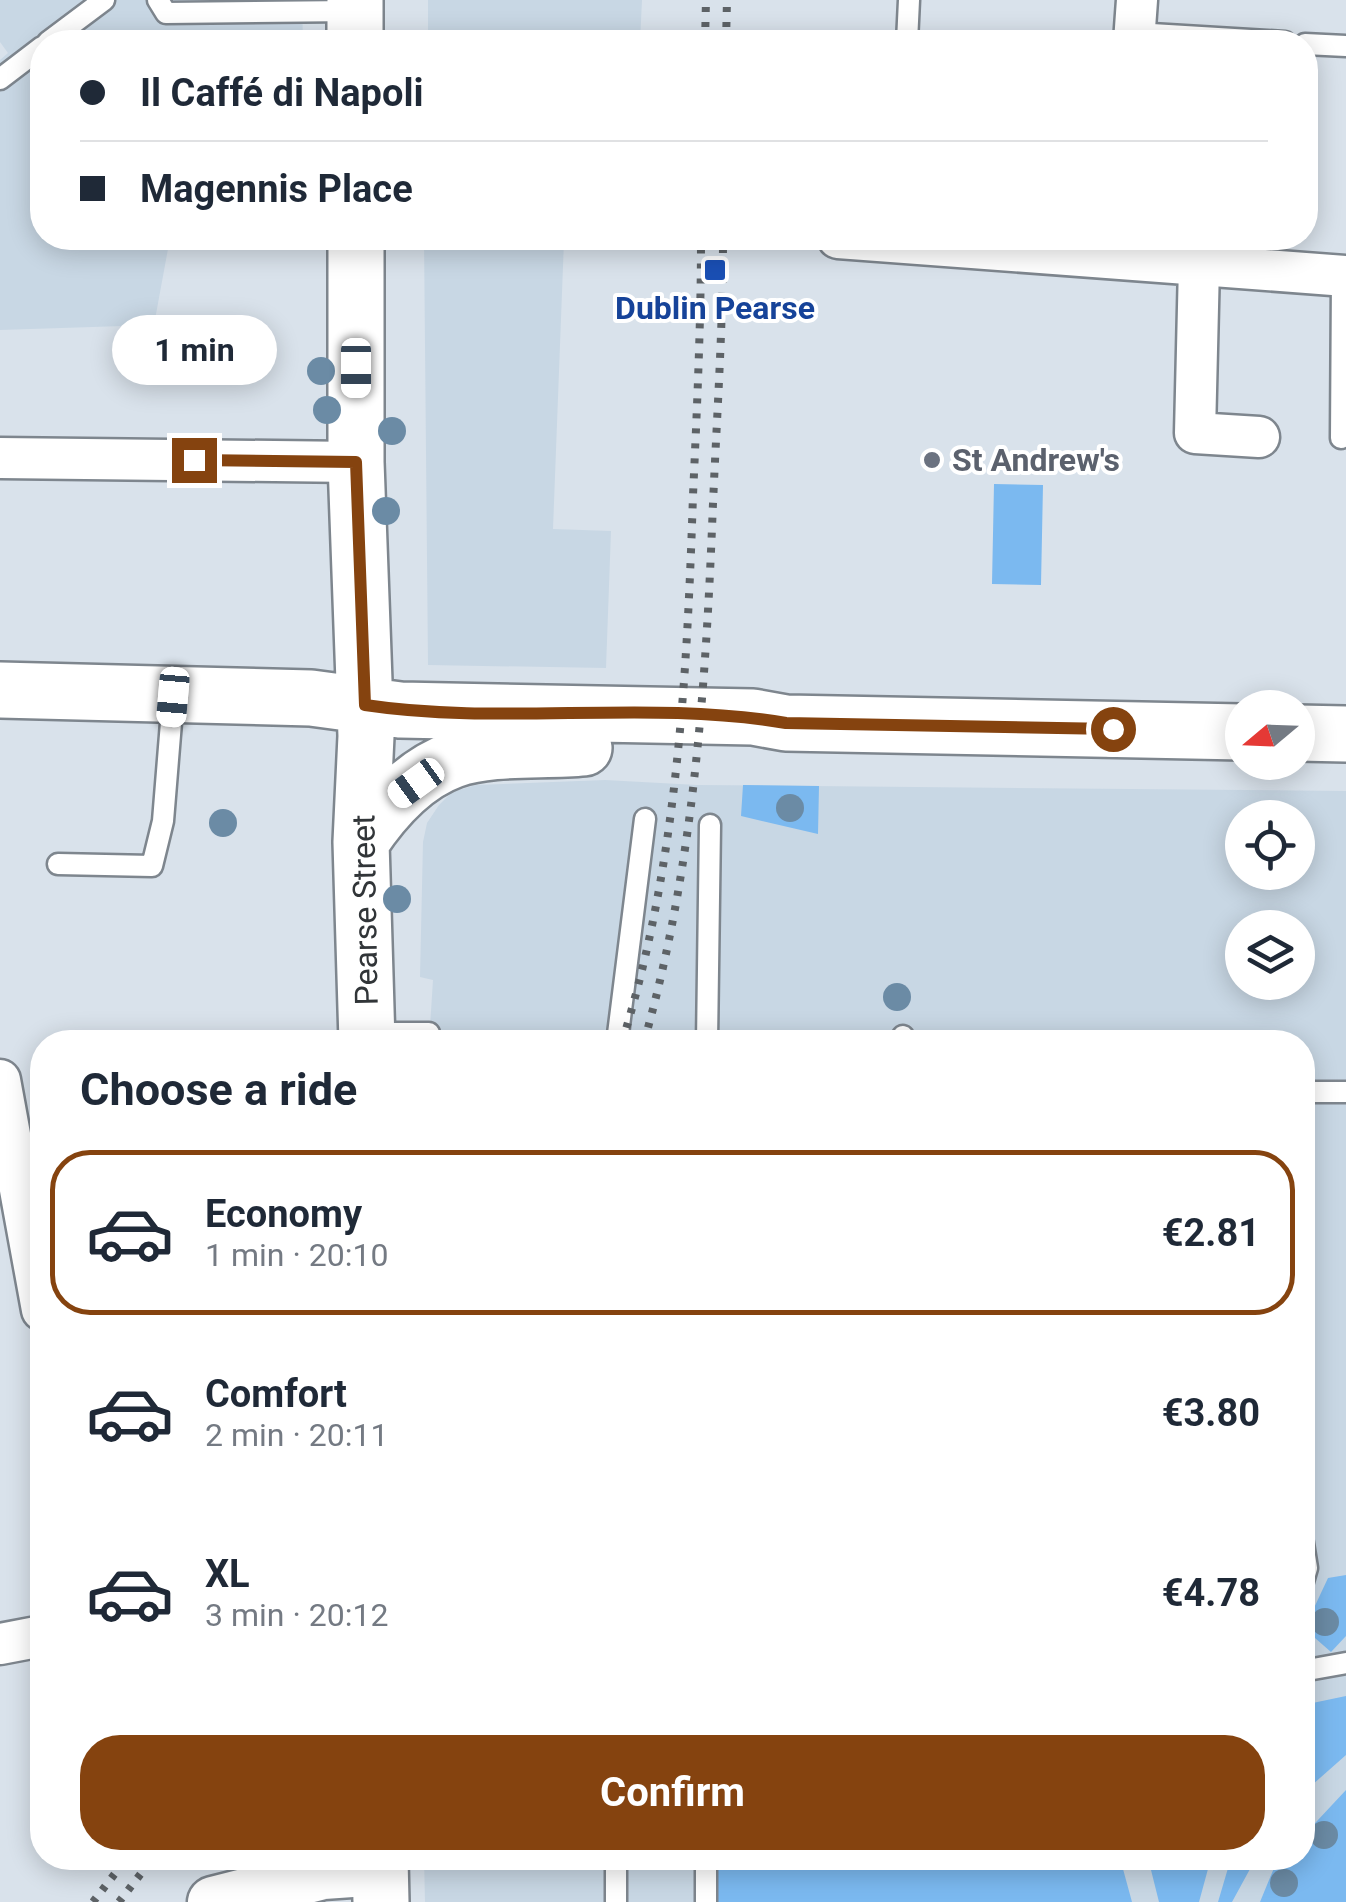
<!DOCTYPE html>
<html lang="en">
<head>
<meta charset="utf-8">
<style>
	body { margin:0; font-family:Roboto,sans-serif; background:#f6f6f7; color:#1f2937; height:100vh; display:flex; flex-direction:column; font-size:38px; white-space:nowrap }
	* { box-sizing:border-box; margin:0 }
	p { font-size:32px; color:#747a83 }
	.icon { flex:none; width:55px; height:55px; fill:none; stroke:currentColor; stroke-width:2; stroke-linecap:round; stroke-linejoin:round }
	.map { position:relative; flex:1; overflow:hidden }
	.side { position:absolute; left:30px; top:1030px; width:1285px; height:840px; display:flex; flex-direction:column; background:#fff; border-radius:40px; box-shadow:0 5px 25px #0003 }
	.side>* { flex:none }
	.hud { position:absolute; left:30px; top:30px; width:1288px; height:220px; border-radius:40px; box-shadow:0 5px 25px #0003; display:grid; align-content:center; height:220px; padding:0 50px; background:#fff }
	.needle { width:65px; rotate:251deg }
	.tools { position:absolute; left:1225px; top:690px; display:grid; gap:20px }
	.tools a { display:grid; place-items:center; width:90px; height:90px; border-radius:50%; background:#fff; box-shadow:0 5px 25px #0003; font-size:50px }
	.end { position:absolute; width:45px; height:45px; margin:-22px; border:12px solid #85430f; background:#fff; box-shadow:0 0 0 5px #fff }
	.from { border-radius:50% }
	.bubble { position:absolute; height:70px; border-radius:35px; background:#fff; box-shadow:0 5px 25px #0003; font-size:32px; font-weight:700; line-height:70px; text-align:center }
	.car { position:absolute; width:30px; height:60px; margin:-30px -15px; border-radius:12px; box-shadow:0 0 8px 2px #0007; background:linear-gradient(#fff 24%,#345 0 40%,#fff 0 76%,#345 0 86%,#fff 0) }
	.hud b { display:flex; align-items:center; gap:35px; height:95px; font-size:38px }
	.hud b+b { border-top:2px solid #e0e1e3 }
	.hud i { width:25px; height:25px; background:#1f2937 }
	ul { padding:0; list-style:none }
	li { display:flex; align-items:center; gap:30px; height:165px; margin:0 20px 15px; padding:0 30px; border:5px solid transparent; border-radius:40px }
	li div { flex:1 }
	li b { display:block; font-size:38px }
	li em { font-style:normal; font-weight:700 }
	li.on { border-color:#85430f }
	li>.icon { width:90px; height:90px; stroke-width:1.5 }
	h2 { padding:0 50px; font-size:45px; line-height:120px }
	.action { display:flex; gap:20px; margin-top:auto; padding:20px 50px }
	.action a { flex:1; height:115px; border-radius:40px; background:#85430f; color:#fff; font-size:40px; font-weight:700; line-height:115px; text-align:center }
	.map>svg:first-child { display:block }
	.built { fill:#c8d7e4; fill-rule:evenodd }
	.green { fill:#7bb9f0 }
	.lines { fill:none; stroke-linecap:round; stroke-linejoin:round }
	.service-casing { stroke:#7e868e; stroke-width:25 }
	.minor-casing { stroke:#7e868e; stroke-width:45 }
	.tertiary-casing { stroke:#7e868e; stroke-width:55 }
	.secondary-casing { stroke:#7e868e; stroke-width:60 }
	.service { stroke:#fff; stroke-width:20 }
	.minor { stroke:#fff; stroke-width:40 }
	.tertiary { stroke:#fff; stroke-width:50 }
	.secondary { stroke:#fff; stroke-width:55 }
	.rail { stroke:#5d6266; stroke-width:8; stroke-dasharray:5 10; stroke-linecap:butt }
	.tree { fill:#6b8ba5 }
	.route { stroke:#85430f; stroke-width:12 }
	.transit-dot { fill:#1a4fb4; stroke:#fff; stroke-width:4 }
	.worship-dot { fill:#6b7280; stroke:#fff; stroke-width:4 }
	.labels { text-anchor:middle; stroke-width:8; stroke-linejoin:round; paint-order:stroke }
	.transit-label { font-size:32px; font-weight:bold; fill:#164399; stroke:#fff }
	.worship-label { font-size:32px; font-weight:bold; fill:#5b616d; stroke:#fff; text-anchor:start }
	.street-label { font-size:32px; fill:#313538; stroke:#fff }
</style>
</head>
<body>
<div class="map">
<svg width="1346" height="1902" viewBox="0 0 1346 1902">
	<rect width="100%" height="100%" fill="#d9e2eb"/>
	<path class="built" d="M0,0H302L303,42H42V238H170L154,325L0,330V60L8,53L0,42Z
		M428,0H642L640,42H428Z
		M424,238L564,240L553,529L611,531L606,668L428,665Z
		M605,780L697,785L1346,791V1902H425L424,1858H1302V1042H429L433,980L420,977L423,842L427,823L439,805L452,792L476,785ZM1242,818H1298V872H1242ZM1242,928H1298V982H1242Z"/>
	<path class="green" d="M994,484L1043,485L1041,585L992,584Z
		M743,785L819,786L818,834L741,816Z
		M1346,1575V1636L1331,1652L1315,1638L1313,1610L1328,1578Z
		M1346,1696V1755L1303,1793V1705Z
		M1346,1790V1902H1260L1274,1868L1283,1858H1302L1303,1836Z
		M717,1858H1120L1132,1902H715Z
		M1148,1858H1211L1199,1902H1159Z
		M1231,1858H1256L1232,1902H1218Z"/>
	<g class="lines">
		<g class="service-casing">
			<path id="service" d="M158,0L166,13L353,11
				M1135,33L1285,42
				M48,42L104,0
				M907,42L909,0
				M1305,44L1346,46
				M0,79L42,47
				M1341,438L1342,276
				M58,864L152,866L163,821L173,698
				M369,1033H429
				M617,1042L645,819
				M707,1042L710,825
				M902,1042L903,1036
				M1302,1092H1346
				M1302,1537L1307,1568L1302,1585
				M1302,1671L1346,1663
				M706,1858V1902
				M616,1902V1858"/>
		</g>
		<g class="minor-casing">
			<path id="minor" d="M1134,42L1137,0
				M838,238L1346,276
				M1199,265L1195,433L1259,437
				M0,458L356,462
				M0,1080L42,1310
				M0,1644L42,1636"/>
		</g>
		<g class="tertiary-casing">
			<path id="tertiary" d="M213,1902L323,1874L381,1870"/>
		</g>
		<g class="secondary-casing">
			<path id="secondary" d="M355,0V42
				M356,238V462L366,736L361,842L367,1042
				M0,690L311,698L400,710L753,717L786,723L1242,732
				M1298,733L1346,734
				M361,842C383,809 414,774 453,760C492,746 543,752 584,748
				M380,1858L381,1902"/>
		</g>
		<use href="#service" class="service"/>
		<use href="#minor" class="minor"/>
		<use href="#tertiary" class="tertiary"/>
		<use href="#secondary" class="secondary"/>
		<path class="rail" d="M705,42L706,0
			M726,42L727,0
			M622,1042C677,867 687,677 693,495C697,409 701,323 701,238
			M644,1042C694,867 706,684 713,503C717,414 723,326 723,238
			M93,1902L127,1858
			M119,1902L153,1858"/>
	</g>
	<g class="tree">
		<circle cx="321" cy="371" r="14"/>
		<circle cx="327" cy="410" r="14"/>
		<circle cx="392" cy="431" r="14"/>
		<circle cx="386" cy="511" r="14"/>
		<circle cx="790" cy="808" r="14"/>
		<circle cx="223" cy="823" r="14"/>
		<circle cx="397" cy="899" r="14"/>
		<circle cx="897" cy="997" r="14"/>
		<circle cx="1325" cy="1622" r="14"/>
		<circle cx="1324" cy="1835" r="14"/>
		<circle cx="1284" cy="1883" r="14"/>
	</g>
	<g class="lines">
		<path class="route" d="M194,460L356,462L365,705C504,726 647,699 786,723L1113,729"/>
	</g>
	<rect class="transit-dot" x="703" y="258" width="24" height="24" rx="5"/>
	<circle class="worship-dot" cx="932" cy="460" r="10"/>
	<g class="labels">
		<g class="transit-label">
			<text x="715" y="319">Dublin Pearse</text>
		</g>
		<g class="worship-label">
			<text x="952" y="471">St Andrew's</text>
		</g>
		<g class="street-label">
			<text transform="translate(365 910) rotate(-91)" y="11">Pearse Street</text>
		</g>
	</g>
</svg>
<div class="tools">
<a><svg class="needle" viewBox="-14 -14 28 28"><path d="M0-13l5 13h-10z" fill="#e53935"/><path d="M0 13l5-13h-10z" fill="#747a83"/></svg></a>
<a><svg class="icon" aria-label="locate" viewBox="0 0 24 24"><circle cx="12" cy="12" r="6"/><path d="M12 2v4M12 18v4M2 12h4M18 12h4"/></svg></a>
<a><svg class="icon" aria-label="layers" viewBox="0 0 24 24"><path d="M12 4l9 5-9 5-9-5zM3 14l9 5 9-5"/></svg></a>
</div>
<i class="end from" style="left:1113px;top:729px"></i>
<i class="end" style="left:194px;top:460px"></i>
<div class="bubble" style="left:112px;top:315px;width:165px">1 min</div>
<i class="car" style="left:356px;top:368px;rotate:180deg"></i>
<i class="car" style="left:173px;top:697px;rotate:185deg"></i>
<i class="car" style="left:416px;top:783px;rotate:234deg"></i>
<div class="hud">
<b><i class="from"></i>Il Caffé di Napoli</b>
<b><i></i>Magennis Place</b>
</div>
<section class="side">
<h2>Choose a ride</h2>
<ul>
<li class="on"><svg class="icon" aria-label="car" viewBox="0 0 24 24"><path d="M5 17H2v-5l4-1 3-4h7l3 4 3 1v5h-3M9 17h6M6 11h13"/><circle cx="7" cy="17" r="2"/><circle cx="17" cy="17" r="2"/></svg><div><b>Economy</b><p>1 min · 20:10</p></div><em>€2.81</em></li>
<li><svg class="icon" aria-label="car" viewBox="0 0 24 24"><path d="M5 17H2v-5l4-1 3-4h7l3 4 3 1v5h-3M9 17h6M6 11h13"/><circle cx="7" cy="17" r="2"/><circle cx="17" cy="17" r="2"/></svg><div><b>Comfort</b><p>2 min · 20:11</p></div><em>€3.80</em></li>
<li><svg class="icon" aria-label="car" viewBox="0 0 24 24"><path d="M5 17H2v-5l4-1 3-4h7l3 4 3 1v5h-3M9 17h6M6 11h13"/><circle cx="7" cy="17" r="2"/><circle cx="17" cy="17" r="2"/></svg><div><b>XL</b><p>3 min · 20:12</p></div><em>€4.78</em></li>
</ul>
<div class="action"><a>Confirm</a></div>
</section>
</div>
</body>
</html>
